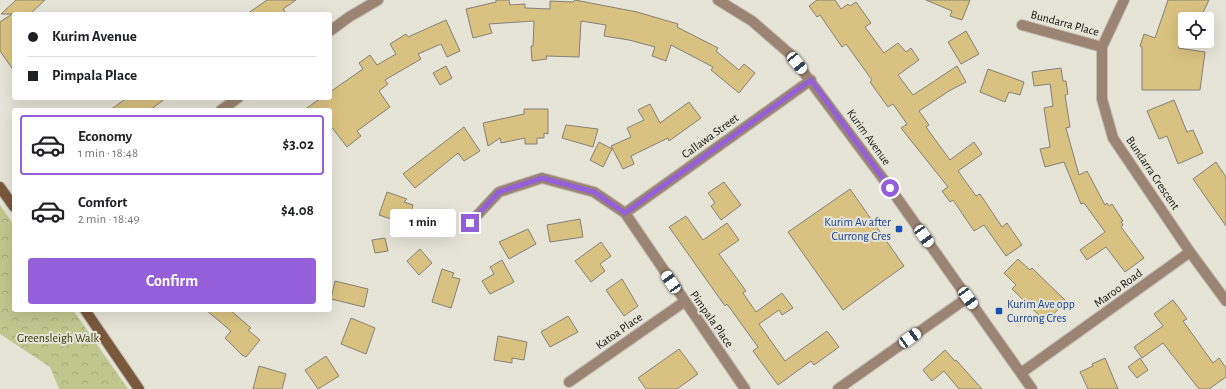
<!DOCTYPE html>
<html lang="en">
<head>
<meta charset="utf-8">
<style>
	body { margin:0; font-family:"Alegreya Sans",sans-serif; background:#f6f6f6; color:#202124; height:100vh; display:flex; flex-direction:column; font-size:15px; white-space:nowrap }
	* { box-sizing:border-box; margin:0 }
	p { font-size:13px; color:#757577 }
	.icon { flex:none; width:22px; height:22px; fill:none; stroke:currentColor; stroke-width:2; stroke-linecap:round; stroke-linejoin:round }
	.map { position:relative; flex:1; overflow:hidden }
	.details { position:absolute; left:12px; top:108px; width:320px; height:204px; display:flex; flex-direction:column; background:#fff; border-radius:4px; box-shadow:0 4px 16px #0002 }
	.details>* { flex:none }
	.banner { position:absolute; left:12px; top:12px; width:320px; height:88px; border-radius:4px; box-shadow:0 4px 16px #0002; display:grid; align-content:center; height:88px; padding:0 16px; background:#fff }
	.controls { position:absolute; left:1178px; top:12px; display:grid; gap:8px }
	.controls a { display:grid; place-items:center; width:36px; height:36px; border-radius:4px; background:#fff; box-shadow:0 4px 16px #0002; font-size:20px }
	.end { position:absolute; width:18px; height:18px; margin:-9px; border:5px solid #945fd8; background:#fff; box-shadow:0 0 0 2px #fff }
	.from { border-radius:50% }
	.bubble { position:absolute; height:28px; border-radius:4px; background:#fff; box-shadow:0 4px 16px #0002; font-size:13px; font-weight:700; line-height:28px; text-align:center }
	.car { position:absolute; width:12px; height:24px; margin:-12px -6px; border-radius:5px; box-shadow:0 0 3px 1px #0007; background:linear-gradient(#fff 24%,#345 0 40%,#fff 0 76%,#345 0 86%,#fff 0) }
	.banner b { display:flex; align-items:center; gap:14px; height:38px; font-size:15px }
	.banner b+b { border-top:1px solid #e0e0e0 }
	.banner i { width:10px; height:10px; background:#202124 }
	ul { padding:7px 0 0; list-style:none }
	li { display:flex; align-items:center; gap:12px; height:60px; margin:0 8px 6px; padding:0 8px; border:2px solid transparent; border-radius:4px }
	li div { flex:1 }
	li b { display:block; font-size:15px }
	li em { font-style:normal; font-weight:700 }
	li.selected { border-color:#945fd8 }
	li>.icon { width:36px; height:36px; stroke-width:1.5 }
	.button { display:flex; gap:8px; margin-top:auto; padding:8px 16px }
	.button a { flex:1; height:46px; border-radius:4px; background:#945fd8; color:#fff; font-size:16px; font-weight:700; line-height:46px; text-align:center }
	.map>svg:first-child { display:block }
	.park { fill:url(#park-crowns) }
	.building { fill:#d9c281; stroke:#858177 }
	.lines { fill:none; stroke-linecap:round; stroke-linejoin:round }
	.street-casing { stroke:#c0bdb3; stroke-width:12 }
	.secondary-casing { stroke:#c0bdb3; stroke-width:12 }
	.street { stroke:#9c8472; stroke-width:10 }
	.secondary { stroke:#79583c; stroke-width:10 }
	.route { stroke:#945fd8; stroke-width:5 }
	.transit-dot { fill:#1a4fb4; stroke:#e6e3d7; stroke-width:1.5 }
	.labels { text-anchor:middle; stroke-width:4; stroke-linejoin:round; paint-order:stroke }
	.street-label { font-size:12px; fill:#13120e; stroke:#e6e3d7 }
	.transit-label { font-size:12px; fill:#164399; stroke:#e6e3d7; text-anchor:end }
	.park-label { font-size:12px; fill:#353903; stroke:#e6e3d7 }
</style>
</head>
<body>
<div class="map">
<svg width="1226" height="389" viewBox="0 0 1226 389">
	<defs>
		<pattern id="park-crowns" width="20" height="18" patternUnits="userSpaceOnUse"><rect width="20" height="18" fill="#c0c78e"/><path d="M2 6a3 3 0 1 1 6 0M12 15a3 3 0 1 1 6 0" fill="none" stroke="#a4aa79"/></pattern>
	</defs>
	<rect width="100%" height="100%" fill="#e6e3d7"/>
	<path class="park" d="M0,205L14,225V310H73L128,389H59L50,367L0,334Z"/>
	<path class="building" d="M16,0H45L30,14H14V71L0,51V22L12,14H1Z
		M267,0H296L283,9L287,14H247Z
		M496,0H509L510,5L525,4V8L550,9V1L573,2L575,0L637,12L678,24L677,27L718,48L716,51L739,70L744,64L755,73L739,93L711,70L713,67L671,45L666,61L652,56L655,47L629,40L604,36L606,25L581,21L579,57L546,56L547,59L532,61L531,46H533L534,21L489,24L492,33L473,38L466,9L496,2Z
		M817,0H835L841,9L848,4L850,6L856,2L871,23L865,27L884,53L898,43L906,52L911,48L919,60L898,75L913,95L957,66L966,82L949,91L919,111L929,125L926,127L950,160L974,142L982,154L958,171L976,196L980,194L1002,227L1007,223L1022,245L1006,256L984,225L974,231L953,200L950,202L942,191L948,187L901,128L907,124L893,104L888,107L870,82L872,80L846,44L842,47L820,15L817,17L809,6Z
		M926,0H970L962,20L950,16L952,11Z
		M1168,0H1209L1200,19H1185V26L1178,48L1205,52L1200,90H1142V47L1140,46L1144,34L1155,38Z
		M446,20L460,51L447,57L441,44L418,54L421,59L385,80L388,84L379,91L390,107L357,131L361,136L347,147L330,125V110H304L321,98H330V92L363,69L359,63L370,55L377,65L396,54L390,44L406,34L408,37Z
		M966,31L979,54L961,64L948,42Z
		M446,66L452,78L440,85L433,73Z
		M1061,68L1063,81H1066L1068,94L1065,95L1070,127L1066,128L1079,175L1087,171L1105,205L1107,203L1109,206L1112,204L1123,221L1121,222L1123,225L1121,227L1144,258L1125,272L1106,247L1087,260L1080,250L1105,232L1084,203L1081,204L1064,162L1045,167L1040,149L1050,147L1044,108L1053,106L1050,84L1034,86L1032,72Z
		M988,69L1024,82L1020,95L1009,92L1005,102L980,92Z
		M127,98H166L150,110H110Z
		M1174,100L1187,132L1193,130L1203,153L1178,164L1167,136L1159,139L1147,111Z
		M689,102L701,118L669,141L668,138L631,156L634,164L623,169L611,146L631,137L627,128L644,120L638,110L650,104L660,123Z
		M524,109H548V134L544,133V138H537V144H525V138L501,143L500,138L488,146L483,123L524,114Z
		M566,125L598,129L593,147L562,138Z
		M464,127L480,151L464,161L458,153L415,188L403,174Z
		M599,142L612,149L603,167L590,160Z
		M1216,162L1226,177V226L1193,179Z
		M724,182L741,205L721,220L711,206L715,203L708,193Z
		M850,189L904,266L843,310L788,232Z
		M387,192L407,199L404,202L413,205L411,213L416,214L412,226L379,215Z
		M686,216L703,240L727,223L739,240L719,254L746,291L743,293L756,312L782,293L793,308L782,315L779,310L759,324L785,361L827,331L839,347L814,365L811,361L778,385L753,351L758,347L727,304L725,306L669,227Z
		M580,219L583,237L550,242L547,225Z
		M528,229L536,244L509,259L499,242Z
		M385,238L388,251L375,253L372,240Z
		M601,242L611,256L600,264L605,271L591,282L575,261Z
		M420,249L432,263L419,275L407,261Z
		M1018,259L1030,270L1032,268L1066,301L1046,322L1012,289L1016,285L1004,273Z
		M502,260L514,282L490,294L482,281L494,274L490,267Z
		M442,269L454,273L452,277L460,279L451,308L432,302Z
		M622,279L638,306L624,316L606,290Z
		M335,281L368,289L364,307L331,299Z
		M1173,300L1187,319L1183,321L1213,363L1219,358L1226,368V377L1209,389H1199L1163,343L1142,358L1134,347L1163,326L1154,314Z
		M206,310H230L251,328L248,330L260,340L246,357L242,355L225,338L231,331Z
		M568,316L578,332L550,347L541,332Z
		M351,318L375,328L366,354L341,344Z
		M498,336L527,342L524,360L512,358V363L494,360Z
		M679,349L698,374L677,389H646L638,378Z
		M945,350L955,361L956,360L982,389H959L944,371L932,381L923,370Z
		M326,356L339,376L318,389L305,370Z
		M1105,358L1118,389H1088L1080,372L1093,366L1092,364Z
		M1140,358L1148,370L1137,378L1128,367Z
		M259,366L286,374L282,389H253Z"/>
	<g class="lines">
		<g class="street-casing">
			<path id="street" d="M718,0L752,21L790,54L890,188L1032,389
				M1124,0L1102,47V99L1113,138L1190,252L1226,301
				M1022,25L1102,47
				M330,31L349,17L378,0
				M221,110L238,98
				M625,213L811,80
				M470,223L499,192L542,178L594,192L625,213L745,389
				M1021,373L1190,252
				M569,382L684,302
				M838,389L967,298"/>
		</g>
		<g class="secondary-casing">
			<path id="secondary" d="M0,187L14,207
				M85,310L139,389"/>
		</g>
		<use href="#street" class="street"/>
		<use href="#secondary" class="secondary"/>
	</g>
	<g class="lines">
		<path class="route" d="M470,223L499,192L542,178L594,192L625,213L811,80L890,188"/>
	</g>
	<g class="transit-dot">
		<rect x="895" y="225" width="8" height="8" rx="2"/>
		<rect x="995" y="307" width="8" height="8" rx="2"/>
	</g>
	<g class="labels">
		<g class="street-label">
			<text transform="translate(1065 23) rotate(15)" y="4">Bundarra Place</text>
			<text transform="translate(710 136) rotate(-36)" y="4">Callawa Street</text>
			<text transform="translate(869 137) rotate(54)" y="4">Kurim Avenue</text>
			<text transform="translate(1153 173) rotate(56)" y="4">Bundarra Crescent</text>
			<text transform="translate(1118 288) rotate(-36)" y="4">Maroo Road</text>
			<text transform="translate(712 319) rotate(55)" y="4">Pimpala Place</text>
			<text transform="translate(619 331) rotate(-35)" y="4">Katoa Place</text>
		</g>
		<g class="transit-label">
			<text x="891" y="226">Kurim Av after<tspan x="891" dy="14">Currong Cres</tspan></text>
			<text x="1007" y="308" text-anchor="start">Kurim Ave opp<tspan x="1007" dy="14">Currong Cres</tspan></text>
		</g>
		<g class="park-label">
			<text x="58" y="342">Greensleigh Walk</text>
		</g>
	</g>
</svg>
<div class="controls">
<a><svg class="icon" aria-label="locate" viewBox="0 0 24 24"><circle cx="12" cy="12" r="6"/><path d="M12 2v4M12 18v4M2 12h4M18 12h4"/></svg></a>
</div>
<i class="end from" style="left:890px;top:188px"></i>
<i class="end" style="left:470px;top:223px"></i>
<div class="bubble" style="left:390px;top:209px;width:66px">1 min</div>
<i class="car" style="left:797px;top:63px;rotate:141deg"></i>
<i class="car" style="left:924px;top:236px;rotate:145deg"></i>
<i class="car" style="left:671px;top:282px;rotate:326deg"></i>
<i class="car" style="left:968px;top:298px;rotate:144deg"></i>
<i class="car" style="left:910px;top:338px;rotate:54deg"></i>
<div class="banner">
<b><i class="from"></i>Kurim Avenue</b>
<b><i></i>Pimpala Place</b>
</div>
<section class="details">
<ul>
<li class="selected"><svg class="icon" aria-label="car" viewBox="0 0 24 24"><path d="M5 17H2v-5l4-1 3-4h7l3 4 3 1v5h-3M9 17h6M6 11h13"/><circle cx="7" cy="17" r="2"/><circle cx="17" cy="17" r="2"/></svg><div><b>Economy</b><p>1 min · 18:48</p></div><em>$3.02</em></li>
<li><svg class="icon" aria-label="car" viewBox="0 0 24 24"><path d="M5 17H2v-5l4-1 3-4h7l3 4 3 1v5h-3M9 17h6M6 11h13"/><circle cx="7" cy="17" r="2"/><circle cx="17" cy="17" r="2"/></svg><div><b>Comfort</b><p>2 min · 18:49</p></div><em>$4.08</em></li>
</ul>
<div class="button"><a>Confirm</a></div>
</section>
</div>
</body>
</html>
